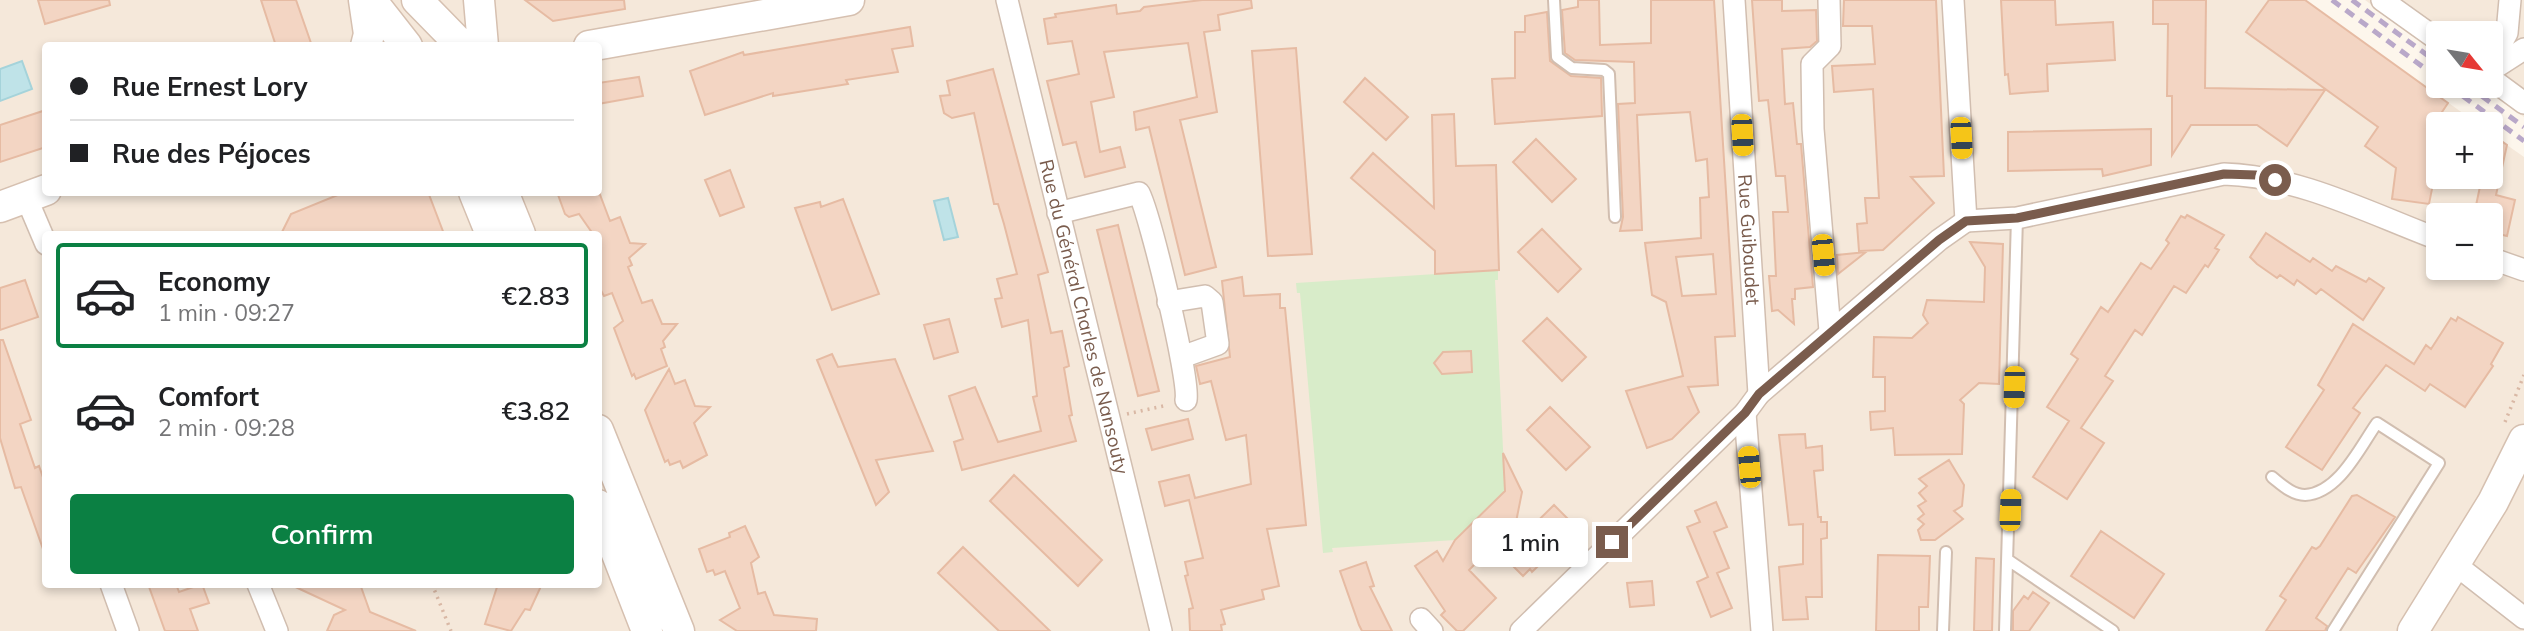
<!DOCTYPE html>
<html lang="en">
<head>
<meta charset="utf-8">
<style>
	body { margin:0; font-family:Mulish,sans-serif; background:#f6f6f6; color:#202124; height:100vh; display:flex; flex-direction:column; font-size:26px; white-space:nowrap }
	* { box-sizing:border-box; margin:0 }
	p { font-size:23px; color:#757577 }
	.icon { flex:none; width:38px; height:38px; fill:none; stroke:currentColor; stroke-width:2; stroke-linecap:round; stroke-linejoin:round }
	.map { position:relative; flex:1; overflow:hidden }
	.details { position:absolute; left:42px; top:231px; width:560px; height:357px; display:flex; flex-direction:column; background:#fff; border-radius:7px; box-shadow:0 4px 10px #0003 }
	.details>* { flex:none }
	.top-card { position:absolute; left:42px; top:42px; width:560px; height:154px; border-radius:7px; box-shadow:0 4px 10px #0003; display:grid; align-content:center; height:154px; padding:0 28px; background:#fff }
	.needle { width:46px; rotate:120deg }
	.controls { position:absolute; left:2426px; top:21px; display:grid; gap:14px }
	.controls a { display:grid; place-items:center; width:77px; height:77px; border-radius:7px; background:#fff; box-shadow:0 4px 10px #0003; font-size:35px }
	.end { position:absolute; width:32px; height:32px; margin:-16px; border:9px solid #7a5c4d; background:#fff; box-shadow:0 0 0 4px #fff }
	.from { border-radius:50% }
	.bubble { position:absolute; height:49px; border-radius:7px; background:#fff; box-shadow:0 4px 10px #0003; font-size:23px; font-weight:600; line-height:49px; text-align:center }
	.car { position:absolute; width:21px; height:42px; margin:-21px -10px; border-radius:9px; box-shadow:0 0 5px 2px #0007; background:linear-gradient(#f5c518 24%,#345 0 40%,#f5c518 0 76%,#345 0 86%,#f5c518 0) }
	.top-card b { display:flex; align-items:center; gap:24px; height:66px; font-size:26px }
	.top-card b+b { border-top:2px solid #e0e0e0 }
	.top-card i { width:18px; height:18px; background:#202124 }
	ul { padding:12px 0 0; list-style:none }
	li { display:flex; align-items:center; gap:21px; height:105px; margin:0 14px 10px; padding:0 14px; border:4px solid transparent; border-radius:7px }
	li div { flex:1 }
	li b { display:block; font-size:26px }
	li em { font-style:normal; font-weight:600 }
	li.on { border-color:#0b8043 }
	li>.icon { width:63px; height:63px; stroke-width:1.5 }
	.primary-button { display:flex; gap:14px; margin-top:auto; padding:14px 28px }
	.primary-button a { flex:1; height:80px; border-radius:7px; background:#0b8043; color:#fff; font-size:28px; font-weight:600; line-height:80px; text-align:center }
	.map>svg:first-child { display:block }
	.residential { fill:#f5e8da; fill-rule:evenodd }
	.green { fill:#d8ecc9 }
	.water { fill:#bfe3e8; stroke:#a5d3da; stroke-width:2 }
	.building { fill:#f3d5c3; stroke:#e6bba3; stroke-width:2; fill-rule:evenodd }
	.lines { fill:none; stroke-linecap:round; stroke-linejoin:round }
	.service-casing { stroke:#d1beb0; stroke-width:14 }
	.minor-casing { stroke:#d1beb0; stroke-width:24 }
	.secondary-casing { stroke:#d6c0b0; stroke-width:33 }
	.path { stroke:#d9b8a5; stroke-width:3.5; stroke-dasharray:2 5; stroke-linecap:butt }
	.service { stroke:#fff; stroke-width:10 }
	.minor { stroke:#fff; stroke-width:21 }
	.secondary { stroke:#fff; stroke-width:30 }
	.rail { stroke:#b9a8c9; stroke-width:5; stroke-dasharray:10 7; stroke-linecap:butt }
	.route { stroke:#7a5c4d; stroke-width:9 }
	.labels { text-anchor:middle; stroke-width:6; stroke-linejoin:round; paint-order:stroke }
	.street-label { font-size:19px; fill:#7a5c4d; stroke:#fffaf3 }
</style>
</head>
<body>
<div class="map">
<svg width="2524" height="631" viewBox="0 0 2524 631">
	<rect width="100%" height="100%" fill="#fdf6ec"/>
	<path class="residential" d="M0,0H2305L2478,124H2438V177H2490V133L2524,157V631H0ZM46,46H598V192H46ZM2438,215H2490V268H2438ZM46,234H598V584H46Z
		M2365,0H2524V117L2481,86H2490V33H2438V54Z"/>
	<path class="green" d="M1498,270V280H1495L1505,491L1455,540L1332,548L1333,552L1323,553L1300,293H1297L1296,283Z"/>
	<path class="water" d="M22,61L32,89L0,101V69Z
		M948,198L958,237L944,240L934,201Z"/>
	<path class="building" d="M38,0H109L110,5L45,24Z
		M261,0H296L312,46H276Z
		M525,0H624L625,9L553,21Z
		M1202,0H1251L1252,8L1218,15L1220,30L1204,32L1217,112L1180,120L1216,267L1185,275L1149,127L1136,130L1134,112L1197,97L1188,43L1104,52L1114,97L1091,102L1100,152L1120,147L1125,167L1085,177L1076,142L1063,145L1047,81L1079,74L1072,41L1048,44L1044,19L1056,17L1055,14L1116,5L1117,14L1140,11L1144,7Z
		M1578,0H1599L1600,45L1651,43V0H1714L1735,336L1715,337L1718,385L1688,387L1699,412L1672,439L1647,448L1626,391L1683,376L1666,302L1652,295L1645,243L1701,238L1700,198L1709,197L1707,159L1696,161L1690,112L1637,115L1642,230L1620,231L1623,217L1618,104L1635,103L1634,62L1575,60L1565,53L1562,10L1578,7ZM1713,254L1716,294L1682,296L1676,257Z
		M1752,0H1782V11L1816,10L1817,41L1810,47L1782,49L1785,104L1793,103L1797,144H1801L1813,287L1795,289V299H1792L1794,324L1778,310L1772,311L1769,276H1776L1773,212H1788L1785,176H1776L1768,100L1759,101Z
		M1844,0H1936L1944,176L1911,177L1934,203L1883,250L1859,251L1857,224L1867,223L1865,198H1879L1873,89L1834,92L1832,66L1875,64L1872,26H1843Z
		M2001,0H2055L2056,25L2113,22L2115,60L2047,64L2048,91L2010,94L2008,74L2005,75Z
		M2153,0H2206L2205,88L2325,90L2287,146L2257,125H2191L2172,155V96H2167L2168,24H2153Z
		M2269,0H2305L2448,103L2438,118V159L2429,204L2392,199L2396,168L2365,146L2378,127L2246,32Z
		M1547,12L1550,61L1571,76L1601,78L1602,116L1495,124L1492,79L1515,78V32H1525V16Z
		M910,27L913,46L892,49L898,72L846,80L848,84L773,96V93L705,115L690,71L743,52L744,55Z
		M1296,48L1312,254L1268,256L1252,51Z
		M993,69L1048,272L1038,275L1051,333L1062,331L1069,366L1064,368L1072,415L1069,416L1076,441L962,470L954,442L963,439L949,396L975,387L998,442L1041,431L1033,397L1037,396L1028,320L1002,327L995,299L1002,298L997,279L1017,274L1004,224L998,204H994L974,113L952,118L944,113L940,96L950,95L947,81Z
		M639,77L643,96L598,104V83Z
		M1365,78L1408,117L1386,140L1344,102Z
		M46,110V147L0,162V125Z
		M1454,114L1456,166L1496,165L1499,270L1435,274V251L1351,178L1373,153L1434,208L1432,115Z
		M2151,129V165L2103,176L2102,169L2008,171V132Z
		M2490,133L2507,145L2496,195L2515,200L2507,236L2490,232V215H2474L2482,177H2490Z
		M1536,139L1576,179L1552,202L1513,162Z
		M730,170L744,207L720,216L705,180Z
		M345,192H428L444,234H281L291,214Z
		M557,192H599L610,221L620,217L630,243L645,244L629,258L632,265L628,267L642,303L652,300L662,324H677L663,341L665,347L661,349L667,366L636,379L634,374L632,376L614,328L623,321L612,293L604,296L598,285V234H593L579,214L569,217L565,214Z
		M843,199L879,294L832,310L795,208L820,202L821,207Z
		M2187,215L2224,235L2215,248L2219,250L2208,267L2205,265L2186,293L2174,286L2142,335L2135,330L2105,376L2113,381L2081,428L2104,443L2067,499L2033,477L2069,421L2047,407L2078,359L2071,354L2101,307L2108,312L2141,263L2151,269L2169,243L2166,240L2181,216L2185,218Z
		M1118,225L1159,391L1138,396L1097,230Z
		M1542,229L1581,269L1558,292L1518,252Z
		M2266,233L2310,262L2313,258L2332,271L2336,266L2366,282L2369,278L2384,288L2363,320L2321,289L2316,294L2297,280L2294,285L2280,275L2277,278L2257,264L2250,257Z
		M1970,242L2003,244L1999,384L1979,383L1960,400L1964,404L1962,454L1895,455L1893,428L1871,430L1870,412L1885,411V377H1873L1874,337L1912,338L1928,323L1923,315L1927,300L1984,302L1985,267Z
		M1866,252L1838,274L1837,255Z
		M1242,277L1244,296L1280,294V308H1285L1306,525L1267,529L1279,586L1262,590L1264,599L1221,610L1225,624L1221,625L1222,631H1190L1189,609L1193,608L1185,576L1188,575L1185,562L1203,558L1189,500L1165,506L1159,482L1189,475L1195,498L1251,484L1246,435L1226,440L1211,381L1200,384L1196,366L1230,357L1222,281Z
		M25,280L38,317L0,330V288Z
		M2458,317L2503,343L2491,364L2493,366L2465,407L2430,384L2425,391L2386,365L2353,408L2360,413L2322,470L2286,447L2324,390L2318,385L2353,324L2414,364L2426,345L2431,349L2451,318L2456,321Z
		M1547,318L1586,357L1562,381L1523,341Z
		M949,319L958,352L934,359L924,325Z
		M0,340H3L31,420L20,424L35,468L39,466L46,486V549H43L21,487L15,488L0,438Z
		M1471,351L1472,372L1442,374L1434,363L1443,352Z
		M832,354L838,367L895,359L933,451L876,460L889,492L876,505L817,360Z
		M669,369L675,384L685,380L695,406L710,407L694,423L707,455L683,468L680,461L670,465L668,460L665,462L645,410Z
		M1550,407L1590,447L1566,470L1527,430Z
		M1188,419L1193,439L1152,450L1146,429Z
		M1805,434L1806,448L1822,446L1823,470L1814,471L1818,517H1821V522H1827V538L1821,539L1822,597H1806L1808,619L1783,620L1779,567L1803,564V524L1789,525L1779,435Z
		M1503,453L1522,492L1511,547L1554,505L1574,525L1566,533L1569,536L1532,572L1530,569L1523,576L1493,546L1469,570L1496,598L1463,631H1457L1441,615L1445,611L1415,566L1437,551L1443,561L1455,540L1505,491Z
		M1949,460L1964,485L1962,506L1954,511L1963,519L1935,540H1921L1918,530L1924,524L1918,519L1924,514L1918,506L1926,501L1919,493L1927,486L1919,479Z
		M1014,475L1102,560L1078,586L990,501Z
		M2357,495L2395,517L2356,573L2348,568L2316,618L2327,626L2325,631H2266L2286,600L2280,596L2312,547L2316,549L2320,546L2352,496Z
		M1716,502L1727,527L1714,532L1729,568L1717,573L1732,608L1711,617L1697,582L1708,577L1687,527L1700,522L1695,511Z
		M745,526L759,557L751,563L758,594L765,592L774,615L817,619L816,631H737L720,620L740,608L725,571L715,575L713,570L707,572L699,549L730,537L729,533Z
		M2101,531L2164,574L2134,618L2071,576Z
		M963,547L1050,631H999L938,573Z
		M1878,555L1930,556L1928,607H1919V631H1876Z
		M1976,558L1994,559L1992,631H1974Z
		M1366,562L1374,586L1370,587L1392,631H1362L1359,625L1340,571Z
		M1652,581L1654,605L1630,607L1627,583Z
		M148,584H176L179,592L202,584L209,603L190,609L198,631H165Z
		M289,584H360L370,612L416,631H327L334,615L345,610Z
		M498,584H542L530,610L525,609L511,631L485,624Z
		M2033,592L2049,603L2029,631H2013V611L2024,596L2028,599Z"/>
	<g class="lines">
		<g class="service-casing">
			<path id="service" d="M1554,0L1557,57L1572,68L1604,70L1609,74L1615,217
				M2272,477C2281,484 2292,495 2305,495C2339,493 2360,447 2377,423L2439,463L2333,631
				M2008,560L2113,631
				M1943,631L1946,552
				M2005,631L2017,218"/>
		</g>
		<g class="minor-casing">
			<g id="minor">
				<path id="s1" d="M1007,0L1161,631"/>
				<path id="s2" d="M1734,0L1759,394"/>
				<path d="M1829,0L1830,46L1812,64L1813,129L1830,331"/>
				<path d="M1953,0L1966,221"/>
				<path d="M2382,0L2438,40"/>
				<path d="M2490,64L2507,33L2510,0"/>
				<path d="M2490,71L2524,49"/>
				<path d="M2490,78L2524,103"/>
				<path d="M26,197L46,244"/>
				<path d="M1058,213L1139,193C1150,215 1190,379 1186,400"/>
				<path d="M1966,221L2017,218L2224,174C2298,176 2369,213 2438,239"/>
				<path d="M2490,258L2524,270"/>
				<path d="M1168,302L1205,296L1212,302L1218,344L1182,357"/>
				<path d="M1745,413L1762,631"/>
				<path d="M2456,565L2524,618"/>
				<path d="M111,584L128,631"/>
				<path d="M258,584L277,631"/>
				<path d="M1421,619L1432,631"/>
				<path d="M1521,631L1745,413L1759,394L1939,240L1966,221"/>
			</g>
		</g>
		<g class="secondary-casing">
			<path id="secondary" d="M364,0L369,34L366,46
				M371,0L407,46
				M417,0L462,46
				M479,0L483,46
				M589,46L849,0
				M474,192L491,234
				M503,192L520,234
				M0,207L46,190
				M598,430L679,631
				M598,505L647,631
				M2413,631L2493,502L2524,440"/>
		</g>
		<path class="path" d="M1127,414L1168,405
			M2505,422L2524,375
			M432,584L451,631"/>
		<use href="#service" class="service"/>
		<use href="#minor" class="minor"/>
		<use href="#secondary" class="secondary"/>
		<path class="rail" d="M2332,0L2438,78
			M2352,0L2438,63
			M2449,86L2524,141
			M2468,86L2524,127"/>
	</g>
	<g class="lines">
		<path class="route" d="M1612,542L1745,413L1759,394L1939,240L1966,221L2017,218L2224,174L2256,175L2275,180"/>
	</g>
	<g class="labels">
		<g class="street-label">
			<text dy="7" stroke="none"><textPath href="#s2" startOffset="240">Rue Guibaudet</textPath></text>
			<text dy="7" stroke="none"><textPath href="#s1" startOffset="326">Rue du Général Charles de Nansouty</textPath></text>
		</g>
	</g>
</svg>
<div class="controls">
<a><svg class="needle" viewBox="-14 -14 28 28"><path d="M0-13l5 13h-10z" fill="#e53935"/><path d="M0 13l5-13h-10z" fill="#757577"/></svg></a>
<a>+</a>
<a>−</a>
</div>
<i class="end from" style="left:2275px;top:180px"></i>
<i class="end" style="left:1612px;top:542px"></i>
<div class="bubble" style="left:1472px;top:518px;width:116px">1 min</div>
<i class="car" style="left:1742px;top:135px;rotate:177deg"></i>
<i class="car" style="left:1961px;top:138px;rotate:177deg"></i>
<i class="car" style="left:1823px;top:255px;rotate:175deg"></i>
<i class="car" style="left:2014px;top:387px;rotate:182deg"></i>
<i class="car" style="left:1749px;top:467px;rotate:355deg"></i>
<i class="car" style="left:2010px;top:510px;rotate:2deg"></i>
<div class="top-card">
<b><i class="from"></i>Rue Ernest Lory</b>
<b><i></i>Rue des Péjoces</b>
</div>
<section class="details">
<ul>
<li class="on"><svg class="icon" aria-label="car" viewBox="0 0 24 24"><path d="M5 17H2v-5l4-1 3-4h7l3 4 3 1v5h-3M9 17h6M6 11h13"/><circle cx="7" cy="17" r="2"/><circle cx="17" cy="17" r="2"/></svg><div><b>Economy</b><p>1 min · 09:27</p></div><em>€2.83</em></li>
<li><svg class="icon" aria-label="car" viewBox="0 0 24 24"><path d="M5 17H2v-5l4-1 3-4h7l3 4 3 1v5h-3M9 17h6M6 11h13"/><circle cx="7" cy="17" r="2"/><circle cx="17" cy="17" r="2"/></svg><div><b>Comfort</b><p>2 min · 09:28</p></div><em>€3.82</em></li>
</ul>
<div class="primary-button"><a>Confirm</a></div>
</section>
</div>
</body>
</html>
